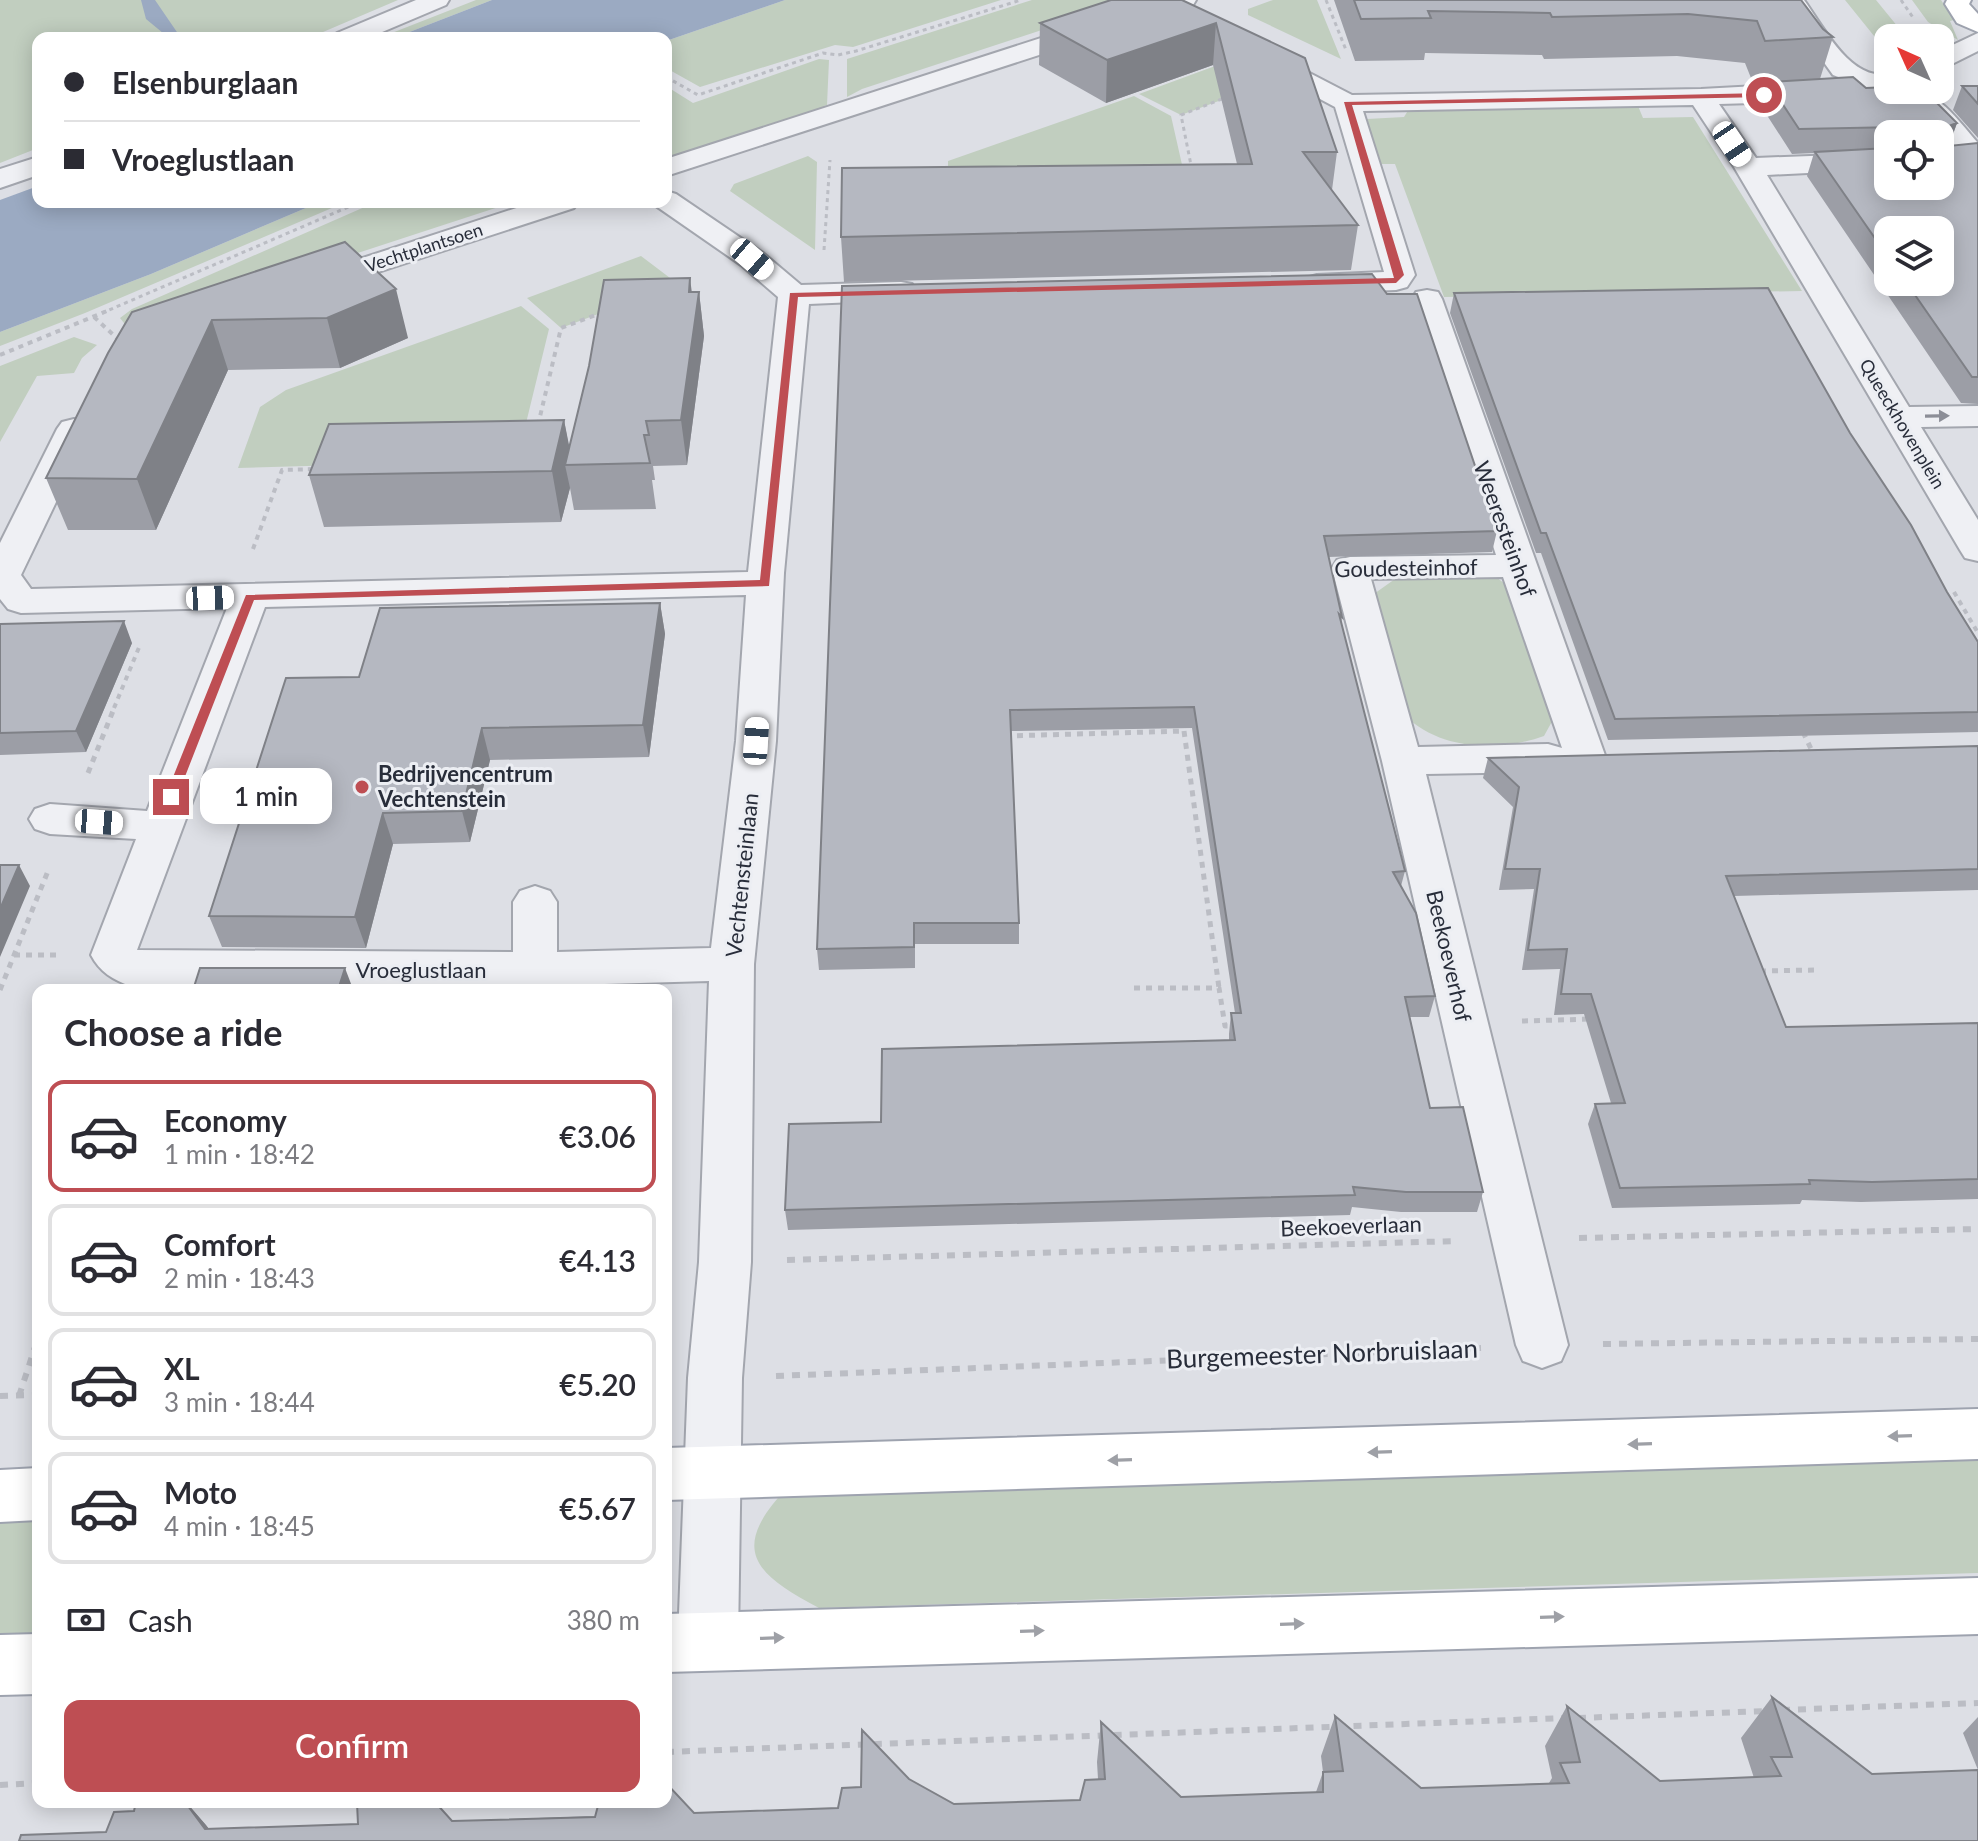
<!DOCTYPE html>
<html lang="en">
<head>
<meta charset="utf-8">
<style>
	body { margin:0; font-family:Lato,sans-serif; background:#f7f7f7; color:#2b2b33; height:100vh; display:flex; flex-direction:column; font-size:30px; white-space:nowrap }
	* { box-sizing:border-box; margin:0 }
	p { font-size:26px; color:#7c7c81 }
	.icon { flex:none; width:44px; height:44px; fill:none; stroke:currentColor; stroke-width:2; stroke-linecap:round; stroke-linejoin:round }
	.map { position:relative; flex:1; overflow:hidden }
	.sheet { position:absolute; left:32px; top:984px; width:640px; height:824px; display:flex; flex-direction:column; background:#fff; border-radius:16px; box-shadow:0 4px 20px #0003 }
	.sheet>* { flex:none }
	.hud { position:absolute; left:32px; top:32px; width:640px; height:176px; border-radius:16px; box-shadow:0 4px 20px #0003; display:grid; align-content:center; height:176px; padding:0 32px; background:#fff }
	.needle { width:52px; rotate:315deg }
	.buttons { position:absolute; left:1874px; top:24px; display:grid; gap:16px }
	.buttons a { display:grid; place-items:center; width:80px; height:80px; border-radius:16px; background:#fff; box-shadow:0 4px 20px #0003; font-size:40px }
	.end { position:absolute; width:36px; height:36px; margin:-18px; border:10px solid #be4e53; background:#fff; box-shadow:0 0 0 4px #fff }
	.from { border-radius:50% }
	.bubble { position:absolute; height:56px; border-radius:16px; background:#fff; box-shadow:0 4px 20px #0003; font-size:26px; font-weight:600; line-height:56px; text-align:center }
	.car { position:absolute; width:24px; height:48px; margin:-24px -12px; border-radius:10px; box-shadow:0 0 6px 2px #0007; background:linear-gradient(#fff 24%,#345 0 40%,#fff 0 76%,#345 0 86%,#fff 0) }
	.hud b { display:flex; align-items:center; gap:28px; height:76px; font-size:30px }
	.hud b+b { border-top:2px solid #e1e1e2 }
	.hud i { width:20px; height:20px; background:#2b2b33 }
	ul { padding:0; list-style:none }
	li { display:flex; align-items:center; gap:24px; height:112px; margin:0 16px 12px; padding:0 16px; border:4px solid #e1e1e2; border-radius:16px }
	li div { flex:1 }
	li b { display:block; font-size:30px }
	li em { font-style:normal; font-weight:600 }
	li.current { border-color:#be4e53 }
	li>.icon { width:72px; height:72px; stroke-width:1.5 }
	h2 { padding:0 32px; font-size:36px; line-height:96px }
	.pay { display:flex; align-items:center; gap:20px; height:88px; padding:0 32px; font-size:30px }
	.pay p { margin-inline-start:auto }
	.button { display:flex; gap:16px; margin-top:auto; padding:16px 32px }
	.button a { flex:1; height:92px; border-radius:16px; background:#be4e53; color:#fff; font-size:32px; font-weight:600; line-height:92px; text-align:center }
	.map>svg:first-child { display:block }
	.green { fill:#c1cebf }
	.water { fill:#9baac2 }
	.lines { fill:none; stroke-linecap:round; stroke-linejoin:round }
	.minor-casing { stroke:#a3a6ae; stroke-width:4 }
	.major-casing { stroke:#9ea3af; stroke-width:4 }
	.path-far3 { stroke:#bbbdc4; stroke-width:3; stroke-dasharray:4 4; stroke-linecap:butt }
	.path-far2 { stroke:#bbbdc4; stroke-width:4; stroke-dasharray:5 5; stroke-linecap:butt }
	.path-far1 { stroke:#bbbdc4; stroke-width:5; stroke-dasharray:6 6; stroke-linecap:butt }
	.path { stroke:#bbbdc4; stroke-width:6; stroke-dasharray:8 8; stroke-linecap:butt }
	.minor { fill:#eff0f4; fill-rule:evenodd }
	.major { fill:#fff; fill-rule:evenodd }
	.wall { fill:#9c9ea6; fill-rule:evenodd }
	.shaded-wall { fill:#7f8187 }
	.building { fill:#b5b8c1; stroke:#7f8187; stroke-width:2 }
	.oneway { fill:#8c8e97 }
	.oneway2 { fill:#9ea0a6 }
	.route { fill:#be4e53 }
	.poi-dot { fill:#be4e53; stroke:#eceef3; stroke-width:3 }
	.labels { text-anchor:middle; stroke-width:6; stroke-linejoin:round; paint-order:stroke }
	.far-street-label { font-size:18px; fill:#282d3a; stroke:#eceef3 }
	.street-label { font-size:22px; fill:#282d3a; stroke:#eceef3 }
	.poi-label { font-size:22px; font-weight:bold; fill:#282d3a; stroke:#eceef3; text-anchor:start }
	.near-street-label { font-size:26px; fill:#282d3a; stroke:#eceef3 }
</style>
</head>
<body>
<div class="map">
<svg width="1978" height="1841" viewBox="0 0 1978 1841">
	<rect width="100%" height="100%" fill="#dddfe5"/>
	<path class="green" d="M0,0H398L309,38H38V148L0,163Z
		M476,0H492L394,38H379Z
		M785,0H1001L853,47L835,45L700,87L666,68V41Z
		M1032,0H1145H1133L862,89L847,97V59Z
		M1273,0H1317L1341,59L1248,15V9Z
		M1845,0H1876L1907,38H1888L1887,52Z
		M1912,0H1941L1954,20L1950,21L1958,40L1928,22Z
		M819,59L829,60L827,105L824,106L827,109L666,158V86L693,103Z
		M1226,62L1267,83L1181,115L1139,94Z
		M1134,96L1171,116L1190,200L948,204V161Z
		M1638,106L1643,118L1693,117L1802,291L1444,297L1395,164H1378L1364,124L1367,119L1404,117L1409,109Z
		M808,156L817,162L815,250L730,191L734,184Z
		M320,202H346L85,313L0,346V332L151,274Z
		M376,202H514L128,328L120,318L132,309Z
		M641,256L678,284L561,328L527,298Z
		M521,306L549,329L517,460L238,468L260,407L286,390Z
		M74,337L97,345L82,358L74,373L37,376L0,442V366Z
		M1456,574L1495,576L1516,593L1555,716L1544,736C1497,753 1434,750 1400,710L1371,596L1395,579Z
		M1978,1454V1573L819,1608C755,1574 728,1550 787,1488Z
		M0,1510H38V1637L0,1639Z"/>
	<path class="water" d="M141,0H155L181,38H169L146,19Z
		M492,0H785L666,41V38H394Z
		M38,186V202H320L151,274L0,332V200Z"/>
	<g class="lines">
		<g class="minor-casing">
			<path id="minor" d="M416,0H449L446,5L368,38H333L337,33Z
				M1159,0H1196L1193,5L666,176V159Z
				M1779,0H1804C1823,26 1850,81 1888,74V90H1897L1886,95L1876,92L1827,101L1719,104L1756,158L1888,153V169L1767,175L1909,407L1978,406V426L1921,427L1978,520V561L1965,558L1960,550L1734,167L1693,105L1363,111L1415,275L1407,287L1396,290L1317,293L1306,290L1302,284L1306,278L1317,275L1384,272L1335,107L1251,62L1247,57L1251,52H1269L1352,95L1701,89L1849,81L1833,75Z
				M1978,33V51L1940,70V51Z
				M1900,90C1938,88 1955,117 1978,143V166L1940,167V151L1954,150L1920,111L1900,102L1896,96Z
				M38,157V175L0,188V169Z
				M666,191L676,194L763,253L801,285L901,282L912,284L916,291L912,298L901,300L809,304L784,573L776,741L754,964L751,1262L742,1378L738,1640L729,1661L708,1669L687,1661L678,1640L688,1378L699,1262L709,981L535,986H131C113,980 100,972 91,955L136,839L50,834L35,829L29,819L35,809L50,804L147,811L227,608L21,613L8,609L0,599V543L57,429L62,422L74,419L86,422L91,429L21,575L31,589L748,572L778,297L741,265L656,206L653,202H666ZM746,595L736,741L711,948L557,952V902L550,891L535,886L520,891L513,902V952L137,950L265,607Z
				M535,202H578L574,208L326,289H304L300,283L304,277Z
				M1427,290L1438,292L1442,299L1606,758L1600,768L1586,772L1572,768L1567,760L1562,768L1548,772L1426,774L1568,1345L1561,1361L1542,1368L1523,1361L1516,1345L1382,761L1332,568L1337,560L1350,557L1496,555L1412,299L1416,292ZM1503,577L1562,748L1548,744L1418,747L1371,579Z"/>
		</g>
		<g class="major-casing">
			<path id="major" d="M1947,0H1971L1969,4L1978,14V32L1957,23L1945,4Z
				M1978,1409V1459L666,1500V1448Z
				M38,1468V1520L0,1522V1470Z
				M1978,1578V1634L666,1672V1614Z
				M38,1634V1694L0,1695V1635Z"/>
		</g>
		<path class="path-far3" d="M1326,0L1346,50
			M1901,0L1914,19
			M666,77L698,95L823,53L838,55L856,51L1021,0
			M1192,170L1181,115L1227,97
			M824,250L830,160
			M102,313L360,202
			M601,313L604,312"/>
		<path class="path-far2" d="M94,317L120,341
			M0,355L107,311
			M538,425L561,328L604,312
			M253,549L282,470L316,469
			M1954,592L1978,633
			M114,708L140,645"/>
		<path class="path-far1" d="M1184,731L1219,988
			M1803,732L1813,753
			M1005,736L1184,731
			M88,773L115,706
			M14,955H61
			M1760,971L1817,970
			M1134,988H1219L1225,1026H1236
			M0,990L48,871
			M1522,1021L1592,1019"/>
		<path class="path" d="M1579,1238L1978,1229
			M787,1260L1457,1241
			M1603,1344L1978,1339
			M776,1376L1481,1348
			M0,1396L38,1395
			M19,1396L38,1338
			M1782,1710L1978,1703
			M1578,1718L1768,1711
			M666,1752L1564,1718
			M0,1785L38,1783"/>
		<use href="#minor" class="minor"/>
		<use href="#major" class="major"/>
	</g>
	<path class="wall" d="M1182,0L1305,58L1337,152L1332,190L1358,225L1351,270L844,282L841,237L1237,164L1213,65L1106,103L1039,65L1040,23Z
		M1334,0H1801L1823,29L1833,37L1820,79L1866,88L1957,123L1949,146L1978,143V404L1961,403L1807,176L1814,153L1792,154L1761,106L1768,82L1753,83L1745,63L1677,56L1544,59L1542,55L1425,53L1424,60L1355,61ZM1888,134H1940L1888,186ZM1888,230L1940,282H1888Z
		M1962,86H1978V138L1953,110Z
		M345,242L408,338L340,368L228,370L156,530H68L46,478L108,353Z
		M842,286L1497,531L1492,552L1328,557L1342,617L1341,623L1405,871L1401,886L1435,996L1429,1017H1410L1430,1108L1483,1192L1477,1212H1401L1352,1207L1350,1215L788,1230L785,1210L881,1122L1229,1040V1034L1231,1013H1235L1192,728L1011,731L1019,923V944H915V968L819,970L817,949Z
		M692,292H699L704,336L687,465L653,466L655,480H652L656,509L574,510L570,488L561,522L324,527L309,475L564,420L569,448Z
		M1454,293L1850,433L1978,642V732L1608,740L1541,553H1536L1450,313Z
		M660,603L665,634L649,757L490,760L470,842L393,844L366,948L222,947L209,916L359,677Z
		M0,624L132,643L86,752L0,755Z
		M1978,746V890L1734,896L1786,1027L1978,1023V1199L1861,1202L1802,1200L1800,1204L1612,1208L1588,1124L1595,1104L1611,1103L1584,1014L1554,1015L1560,969L1522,970L1534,889L1499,890L1513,807L1483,778L1488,758Z
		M1772,1697L1872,1774L1978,1841L106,1832L134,1811L136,1802H186L209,1829L838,1808L861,1787L909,1779L954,1804L1080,1800L1098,1779L1097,1762L1101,1722L1181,1797L1316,1792L1323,1772L1321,1756L1335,1716L1421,1788L1549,1783L1552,1778L1545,1746L1567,1706L1660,1781L1754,1778L1741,1738Z
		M1978,1717V1770L1963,1733Z"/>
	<path class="shaded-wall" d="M1216,23L1213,65L1106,103L1107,60Z
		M1957,123L1948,147L1946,127Z
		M690,278L695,317L699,292L704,336L687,465L681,420Z
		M396,289L408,338L340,368L327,318Z
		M212,320L228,370L156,530L137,479Z
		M564,420L573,465H565L570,488L561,522L552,471Z
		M660,603L665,634L649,757L643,725Z
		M124,621L132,643L86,752L76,731Z
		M482,728L490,760L470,842L462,811Z
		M383,813L393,844L366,948L355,917Z
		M19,865L30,886L0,957V909Z
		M345,968L353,989V990H338Z
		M185,1802H186L206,1825L218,1841L205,1829Z"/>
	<path class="building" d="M1111,0H1182L1305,58L1337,152H1303L1358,225L841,237L842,168L1252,164L1216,23L1107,60L1040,23Z
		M1354,0H1801L1823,29L1833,37L1765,41L1757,21L1688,14L1552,17L1550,13L1428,11L1431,18L1361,19Z
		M1853,77L1866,88L1888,87V90H1924L1957,123L1946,127L1949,146L1978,143V377H1972L1906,282H1940V230H1888V257L1815,152L1888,148V186H1940V134H1898L1899,127L1799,129L1768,82Z
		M1962,86H1978V104Z
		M345,242L396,289L327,318L212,320L137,479L46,478L108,353L132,312Z
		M1372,274L1387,294H1417L1497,531L1324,536L1342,617L1339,614L1405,871L1393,872L1416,913L1435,996L1405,997L1430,1108L1463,1107L1483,1192H1406L1353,1187L1355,1195L785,1210L789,1124L881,1122L882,1049L1235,1040L1231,1013H1241L1194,707L1010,710L1019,923H914V947L817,949L842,286Z
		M690,278L689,292H699L681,420L646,421L649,435H644L650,463L565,465L589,366L604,280Z
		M1768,288L1850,433L1911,525L1947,592L1978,642V712L1615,719L1546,533H1541L1454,293Z
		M564,420L552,471L309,475L329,424Z
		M660,603L643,725L482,728L462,811L383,813L355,917L209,916L286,678L359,677L380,608Z
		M124,621L76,731L0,733V624Z
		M1978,746V869L1726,876L1786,1027L1978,1023V1179L1872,1182L1809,1180L1810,1184L1620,1188L1595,1104L1625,1103L1591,994H1561L1567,949L1528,950L1540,869H1505L1519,787L1488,758Z
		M0,865H19L0,909Z
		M200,968H345L338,990H193Z
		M1772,1697L1872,1774L1978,1770V1841H19L21,1835L106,1832L114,1812L134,1811L136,1802H185L205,1829L358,1824L357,1803L377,1802H435L452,1821L595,1817L599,1802H666V1783L694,1813L838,1808L842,1788L861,1787L862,1730L909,1779L954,1804L1080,1800L1085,1780L1105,1779L1101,1722L1181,1797L1323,1792V1772L1343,1771L1335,1716L1421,1788L1569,1783L1560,1763L1580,1762L1567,1706L1660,1781L1781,1776L1771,1757H1792Z"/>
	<defs><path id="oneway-solid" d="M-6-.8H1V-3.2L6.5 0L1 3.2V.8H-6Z" transform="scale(2)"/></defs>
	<use class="oneway" href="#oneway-solid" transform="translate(1937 416) rotate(-1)"/>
	<g class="oneway2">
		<use href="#oneway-solid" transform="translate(1900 1436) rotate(178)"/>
		<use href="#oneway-solid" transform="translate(1640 1444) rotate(178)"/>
		<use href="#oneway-solid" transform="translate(1380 1452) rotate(178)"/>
		<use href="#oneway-solid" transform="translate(1120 1460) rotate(178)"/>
		<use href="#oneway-solid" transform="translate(1552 1617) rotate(-2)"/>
		<use href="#oneway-solid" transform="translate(1292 1624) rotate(-2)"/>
		<use href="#oneway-solid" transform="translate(1032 1631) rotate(-2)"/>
		<use href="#oneway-solid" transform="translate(772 1638) rotate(-2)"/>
	</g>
	<path class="route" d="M1764,93L1767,97L1352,105L1404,275L1396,283L798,297L769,586L254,600L177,797L171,801L165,797L246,595L760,580L790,293L1394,278L1344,102Z"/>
	<circle class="poi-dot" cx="362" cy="787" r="8"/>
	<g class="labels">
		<g class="far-street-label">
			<text transform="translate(424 248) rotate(-18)" y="6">Vechtplantsoen</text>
			<text transform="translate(1902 424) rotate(59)" y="6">Queeckhovenplein</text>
		</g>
		<g class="street-label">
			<text transform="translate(1505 529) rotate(70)" y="8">Weeresteinhof</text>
			<text transform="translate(1406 568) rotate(-1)" y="8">Goudesteinhof</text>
			<text transform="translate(742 875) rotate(-84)" y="8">Vechtensteinlaan</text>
			<text transform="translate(1449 956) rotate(77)" y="8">Beekoeverhof</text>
			<text x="421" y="978">Vroeglustlaan</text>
			<text transform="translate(1351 1226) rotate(-2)" y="8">Beekoeverlaan</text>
		</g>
		<g class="poi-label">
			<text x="378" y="782">Bedrijvencentrum<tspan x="378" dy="25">Vechtenstein</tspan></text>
		</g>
		<g class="near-street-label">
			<text transform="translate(1322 1354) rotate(-2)" y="9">Burgemeester Norbruislaan</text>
		</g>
	</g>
</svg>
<div class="buttons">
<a><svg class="needle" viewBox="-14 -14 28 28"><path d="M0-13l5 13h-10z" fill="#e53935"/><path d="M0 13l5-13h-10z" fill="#7c7c81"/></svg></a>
<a><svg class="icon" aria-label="locate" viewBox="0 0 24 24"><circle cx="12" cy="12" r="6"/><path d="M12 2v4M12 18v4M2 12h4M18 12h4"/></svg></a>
<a><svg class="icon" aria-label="layers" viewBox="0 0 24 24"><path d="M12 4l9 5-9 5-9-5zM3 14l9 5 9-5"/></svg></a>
</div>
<i class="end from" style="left:1764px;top:95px"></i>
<i class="end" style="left:171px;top:797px"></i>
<div class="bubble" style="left:200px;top:768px;width:132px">1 min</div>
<i class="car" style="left:1732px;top:144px;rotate:146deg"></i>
<i class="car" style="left:752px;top:259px;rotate:131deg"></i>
<i class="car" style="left:210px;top:598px;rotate:88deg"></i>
<i class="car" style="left:756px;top:741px;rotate:4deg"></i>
<i class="car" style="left:99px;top:822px;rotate:94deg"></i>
<div class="hud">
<b><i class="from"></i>Elsenburglaan</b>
<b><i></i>Vroeglustlaan</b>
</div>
<section class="sheet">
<h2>Choose a ride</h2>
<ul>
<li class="current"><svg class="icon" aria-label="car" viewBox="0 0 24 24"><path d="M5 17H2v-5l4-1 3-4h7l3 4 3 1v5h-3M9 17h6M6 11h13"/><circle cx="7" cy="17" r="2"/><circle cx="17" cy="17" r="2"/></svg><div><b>Economy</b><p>1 min · 18:42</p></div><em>€3.06</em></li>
<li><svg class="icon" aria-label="car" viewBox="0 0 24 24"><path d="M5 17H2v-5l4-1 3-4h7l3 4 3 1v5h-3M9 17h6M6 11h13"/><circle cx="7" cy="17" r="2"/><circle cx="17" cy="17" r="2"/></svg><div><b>Comfort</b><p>2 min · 18:43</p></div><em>€4.13</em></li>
<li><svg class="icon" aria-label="car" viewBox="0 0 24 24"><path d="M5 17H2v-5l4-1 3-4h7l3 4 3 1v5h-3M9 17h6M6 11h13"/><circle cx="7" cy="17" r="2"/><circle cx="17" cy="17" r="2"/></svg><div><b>XL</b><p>3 min · 18:44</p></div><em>€5.20</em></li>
<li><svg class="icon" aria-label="car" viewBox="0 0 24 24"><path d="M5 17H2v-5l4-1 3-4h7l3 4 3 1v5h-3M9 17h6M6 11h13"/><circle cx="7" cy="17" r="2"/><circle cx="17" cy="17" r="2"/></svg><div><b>Moto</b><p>4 min · 18:45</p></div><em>€5.67</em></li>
</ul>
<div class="pay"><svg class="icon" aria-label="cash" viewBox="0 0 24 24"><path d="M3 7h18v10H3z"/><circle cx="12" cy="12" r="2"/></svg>Cash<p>380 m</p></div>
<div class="button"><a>Confirm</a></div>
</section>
</div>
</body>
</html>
